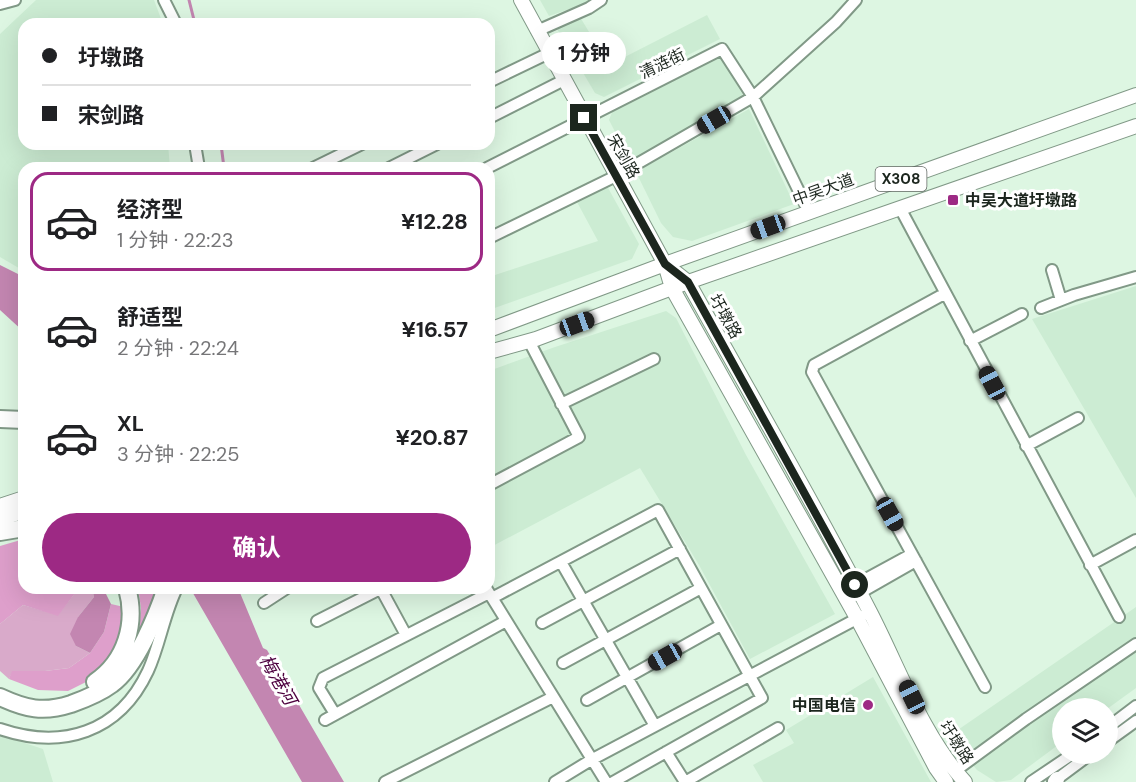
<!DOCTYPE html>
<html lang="zh">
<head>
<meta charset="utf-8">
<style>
	body { margin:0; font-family:"DM Sans","Noto Sans SC",sans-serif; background:#f2f2f2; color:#202124; height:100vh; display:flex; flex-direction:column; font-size:22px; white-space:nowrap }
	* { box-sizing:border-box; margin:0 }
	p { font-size:20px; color:#757577 }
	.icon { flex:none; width:33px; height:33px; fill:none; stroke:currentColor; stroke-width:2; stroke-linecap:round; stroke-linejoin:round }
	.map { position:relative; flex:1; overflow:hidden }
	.sheet { position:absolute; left:18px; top:162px; width:477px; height:432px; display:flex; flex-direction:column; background:#fff; border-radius:18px; box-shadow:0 6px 24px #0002 }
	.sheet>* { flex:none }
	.banner { position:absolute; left:18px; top:18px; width:477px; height:132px; border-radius:18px; box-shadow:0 6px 24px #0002; display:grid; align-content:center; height:132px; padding:0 24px; background:#fff }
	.buttons { position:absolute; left:1052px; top:698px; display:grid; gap:12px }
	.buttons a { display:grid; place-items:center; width:66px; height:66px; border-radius:50%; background:#fff; box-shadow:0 6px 24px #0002; font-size:30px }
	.end { position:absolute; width:27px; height:27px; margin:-14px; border:8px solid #1c261e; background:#fff; box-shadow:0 0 0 3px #fff }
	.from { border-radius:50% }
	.bubble { position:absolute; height:42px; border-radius:21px; background:#fff; box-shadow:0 6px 24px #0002; font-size:20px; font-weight:700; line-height:42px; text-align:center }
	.car { position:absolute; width:18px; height:36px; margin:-18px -9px; border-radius:8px; box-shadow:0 0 4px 2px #0007; background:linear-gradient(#222 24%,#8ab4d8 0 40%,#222 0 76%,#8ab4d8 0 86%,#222 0) }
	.banner b { display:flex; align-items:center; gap:21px; height:57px; font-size:22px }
	.banner b+b { border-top:2px solid #e0e0e0 }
	.banner i { width:15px; height:15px; background:#202124 }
	ul { padding:10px 0 0; list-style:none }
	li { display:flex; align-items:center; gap:18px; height:99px; margin:0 12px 9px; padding:0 12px; border:3px solid transparent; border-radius:18px }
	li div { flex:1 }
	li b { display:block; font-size:22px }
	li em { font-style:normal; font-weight:700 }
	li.on { border-color:#9d2984 }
	li>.icon { width:54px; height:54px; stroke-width:1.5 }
	.cta { display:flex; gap:12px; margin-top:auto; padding:12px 24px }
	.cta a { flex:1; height:69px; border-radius:36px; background:#9d2984; color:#fff; font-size:24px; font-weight:700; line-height:69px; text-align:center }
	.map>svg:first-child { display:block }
	.built { fill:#ccecd3 }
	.green { fill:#d9aaca }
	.forest { fill:#de9fcb }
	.water { fill:#c386b1 }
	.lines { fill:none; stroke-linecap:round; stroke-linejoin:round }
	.stream { stroke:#c386b1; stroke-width:3 }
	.minor-casing { stroke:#819987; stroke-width:14 }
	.major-casing { stroke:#819987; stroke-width:16 }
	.highway-casing { stroke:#819987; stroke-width:20 }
	.minor { stroke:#fff; stroke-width:10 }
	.major { stroke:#fff; stroke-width:14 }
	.highway { stroke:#fff; stroke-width:16 }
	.route { stroke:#1c261e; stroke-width:8 }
	.poi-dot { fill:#9d2984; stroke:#fff; stroke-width:2 }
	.labels { text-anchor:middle; stroke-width:6; stroke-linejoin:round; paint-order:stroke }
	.shield { fill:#fff; stroke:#606762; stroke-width:1.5 }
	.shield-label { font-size:15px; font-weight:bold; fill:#1c261e }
	.street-label { font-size:16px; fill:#1c261e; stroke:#fff }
	.poi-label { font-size:16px; font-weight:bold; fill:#1c261e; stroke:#fff; text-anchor:start }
	.water-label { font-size:18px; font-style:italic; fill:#4d013f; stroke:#fff }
</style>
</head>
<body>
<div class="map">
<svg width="1136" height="782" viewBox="0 0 1136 782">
	<rect width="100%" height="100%" fill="#ddf6e2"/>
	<path class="built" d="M36,0H154L163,24H24V144H168L170,168H24V271L0,257V34Z
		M540,0H596L549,16Z
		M707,15L720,39L604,97L595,93L557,29L580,17L609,65Z
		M719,55L746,100L630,161L609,120L613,110Z
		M749,109L794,204L692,241L673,237L661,223L636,172Z
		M607,186L639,244L632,259L489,310V277L598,241L577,202Z
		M1136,286V498L1032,319Z
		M666,311L676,318L746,455L835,614L750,659L699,565L640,468L489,548V371L555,347Z
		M1136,607V688L1107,709L1062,708V742L1011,780L996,782L977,770L949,736Z
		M873,677L931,782H763L753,765L794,743L786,730Z
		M0,735L43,749L53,782H0Z"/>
	<path class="green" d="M79,588H92L94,597L78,617L76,646L90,653L69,668L45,671H13L9,679L0,671V624L23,605L58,615Z"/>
	<path class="forest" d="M24,539V588H79L58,616L23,605L0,624V546Z
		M138,588H158L155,599L139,634L141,608Z
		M111,604L124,607L122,630L111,658L94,678L68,691L38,690L9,679L12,671H45L69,668L90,653L104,632Z"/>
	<path class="water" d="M0,265L24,277V332L0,310Z
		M92,588H103L111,604L104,632L90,653L76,646L70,634L78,617L94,597Z
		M190,588H238L263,648L267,650L344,782H302Z"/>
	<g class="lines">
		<path class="stream" d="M189,0L195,24
			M221,144L224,168"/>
		<g class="minor-casing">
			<path id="minor" d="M164,0L176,24
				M0,4L15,0
				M537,31L589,8L601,0
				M489,82L549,53
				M489,118L564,80
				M195,144L199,168
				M313,168L362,144
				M389,168L437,144
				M487,168L722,49L753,97L809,212
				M900,208L1119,617
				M489,238L616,176L753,97L836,22L856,0
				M1052,270L1061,300
				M944,294L814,365L812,372L985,687
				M1041,308L1074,295L1136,277
				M970,341L1022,314
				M561,404L654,359
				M1026,446L1078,418
				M489,485L579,437L529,341
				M561,562L655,726
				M1090,565L1136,540
				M855,585L912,554
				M486,588L606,782
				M381,589L406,635
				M860,593L916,561
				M492,598L658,510L762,698L613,782
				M264,603L287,588
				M317,621L382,588
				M542,623L680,549
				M563,663L701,588
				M587,700L721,625
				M335,714L319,688L323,678L489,593
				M325,720L506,621
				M1107,728L1136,706
				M0,729C62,750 119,733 148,671C160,645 164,614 177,588
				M1107,742L1136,721
				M666,752L685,782
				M955,771L1026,719L1136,644
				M385,782L553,697
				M555,782L591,760L862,616
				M685,782L778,728
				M1031,782L1074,753
				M1053,782L1092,753"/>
		</g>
		<g class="major-casing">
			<path id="major" d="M521,0L665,264L672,288L857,618L936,768L946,782
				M665,264L688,282C749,392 813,501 870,612C899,668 922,735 965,782
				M489,330L665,264L1136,95
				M489,352L536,339L688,282L1136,126
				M0,506L24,498
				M0,519L24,511
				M1055,782L1057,779"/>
		</g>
		<g class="highway-casing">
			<path id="highway" d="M0,419L24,420
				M0,532L24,528
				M95,682C126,661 137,623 127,588
				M0,697C26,709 43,713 71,704C85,699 100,693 112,684C136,667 157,615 166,588"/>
		</g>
		<use href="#minor" class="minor"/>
		<use href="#major" class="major"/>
		<use href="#highway" class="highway"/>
	</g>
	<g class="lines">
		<path class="route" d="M584,118L665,264L688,282L855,585"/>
	</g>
	<g class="poi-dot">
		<rect x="947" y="194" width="12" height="12" rx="3"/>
		<circle cx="868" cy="705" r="6"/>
	</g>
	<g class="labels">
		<rect class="shield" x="875.5" y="167" width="51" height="24" rx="4.5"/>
		<g class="shield-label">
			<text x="901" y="184">X308</text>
		</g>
		<g class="street-label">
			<text transform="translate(662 63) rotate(-26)" y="6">清涟街</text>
			<text transform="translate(624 156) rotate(61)" y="6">宋剑路</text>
			<text transform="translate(823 189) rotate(-20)" y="6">中吴大道</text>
			<text transform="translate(726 316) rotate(61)" y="6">圩墩路</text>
			<text transform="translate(957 742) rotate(57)" y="6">圩墩路</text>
		</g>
		<g class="poi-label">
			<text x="965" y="206">中吴大道圩墩路</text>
			<text x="856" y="711" text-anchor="end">中国电信</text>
		</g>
		<g class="water-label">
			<text transform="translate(278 680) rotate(60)" y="6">梅港河</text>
		</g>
	</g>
</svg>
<div class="buttons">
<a><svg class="icon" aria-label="layers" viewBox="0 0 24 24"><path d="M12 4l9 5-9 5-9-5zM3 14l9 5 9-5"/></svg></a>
</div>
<i class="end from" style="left:855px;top:585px"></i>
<i class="end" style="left:584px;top:118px"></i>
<div class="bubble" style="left:542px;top:32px;width:84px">1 分钟</div>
<i class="car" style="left:714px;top:120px;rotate:240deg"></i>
<i class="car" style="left:768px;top:227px;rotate:250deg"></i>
<i class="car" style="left:577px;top:324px;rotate:70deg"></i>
<i class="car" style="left:992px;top:383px;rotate:332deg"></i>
<i class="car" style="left:890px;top:514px;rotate:151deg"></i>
<i class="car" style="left:665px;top:657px;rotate:241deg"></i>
<i class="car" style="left:912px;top:697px;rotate:334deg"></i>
<div class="banner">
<b><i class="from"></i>圩墩路</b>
<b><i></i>宋剑路</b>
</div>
<section class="sheet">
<ul>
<li class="on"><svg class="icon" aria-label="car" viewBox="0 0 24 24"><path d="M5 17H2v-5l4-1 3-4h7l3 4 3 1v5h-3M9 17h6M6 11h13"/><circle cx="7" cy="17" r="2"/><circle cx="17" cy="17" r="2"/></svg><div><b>经济型</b><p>1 分钟 · 22:23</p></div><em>¥12.28</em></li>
<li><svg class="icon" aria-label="car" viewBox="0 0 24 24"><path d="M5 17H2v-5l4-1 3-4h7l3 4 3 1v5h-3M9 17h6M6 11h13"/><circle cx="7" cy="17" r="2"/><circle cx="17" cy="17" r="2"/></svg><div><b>舒适型</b><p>2 分钟 · 22:24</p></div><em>¥16.57</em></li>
<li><svg class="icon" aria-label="car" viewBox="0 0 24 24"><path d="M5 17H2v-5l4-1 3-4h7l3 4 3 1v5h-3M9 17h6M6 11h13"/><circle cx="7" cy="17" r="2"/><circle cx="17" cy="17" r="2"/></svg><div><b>XL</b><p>3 分钟 · 22:25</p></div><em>¥20.87</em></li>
</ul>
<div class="cta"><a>确认</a></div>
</section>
</div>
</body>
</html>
